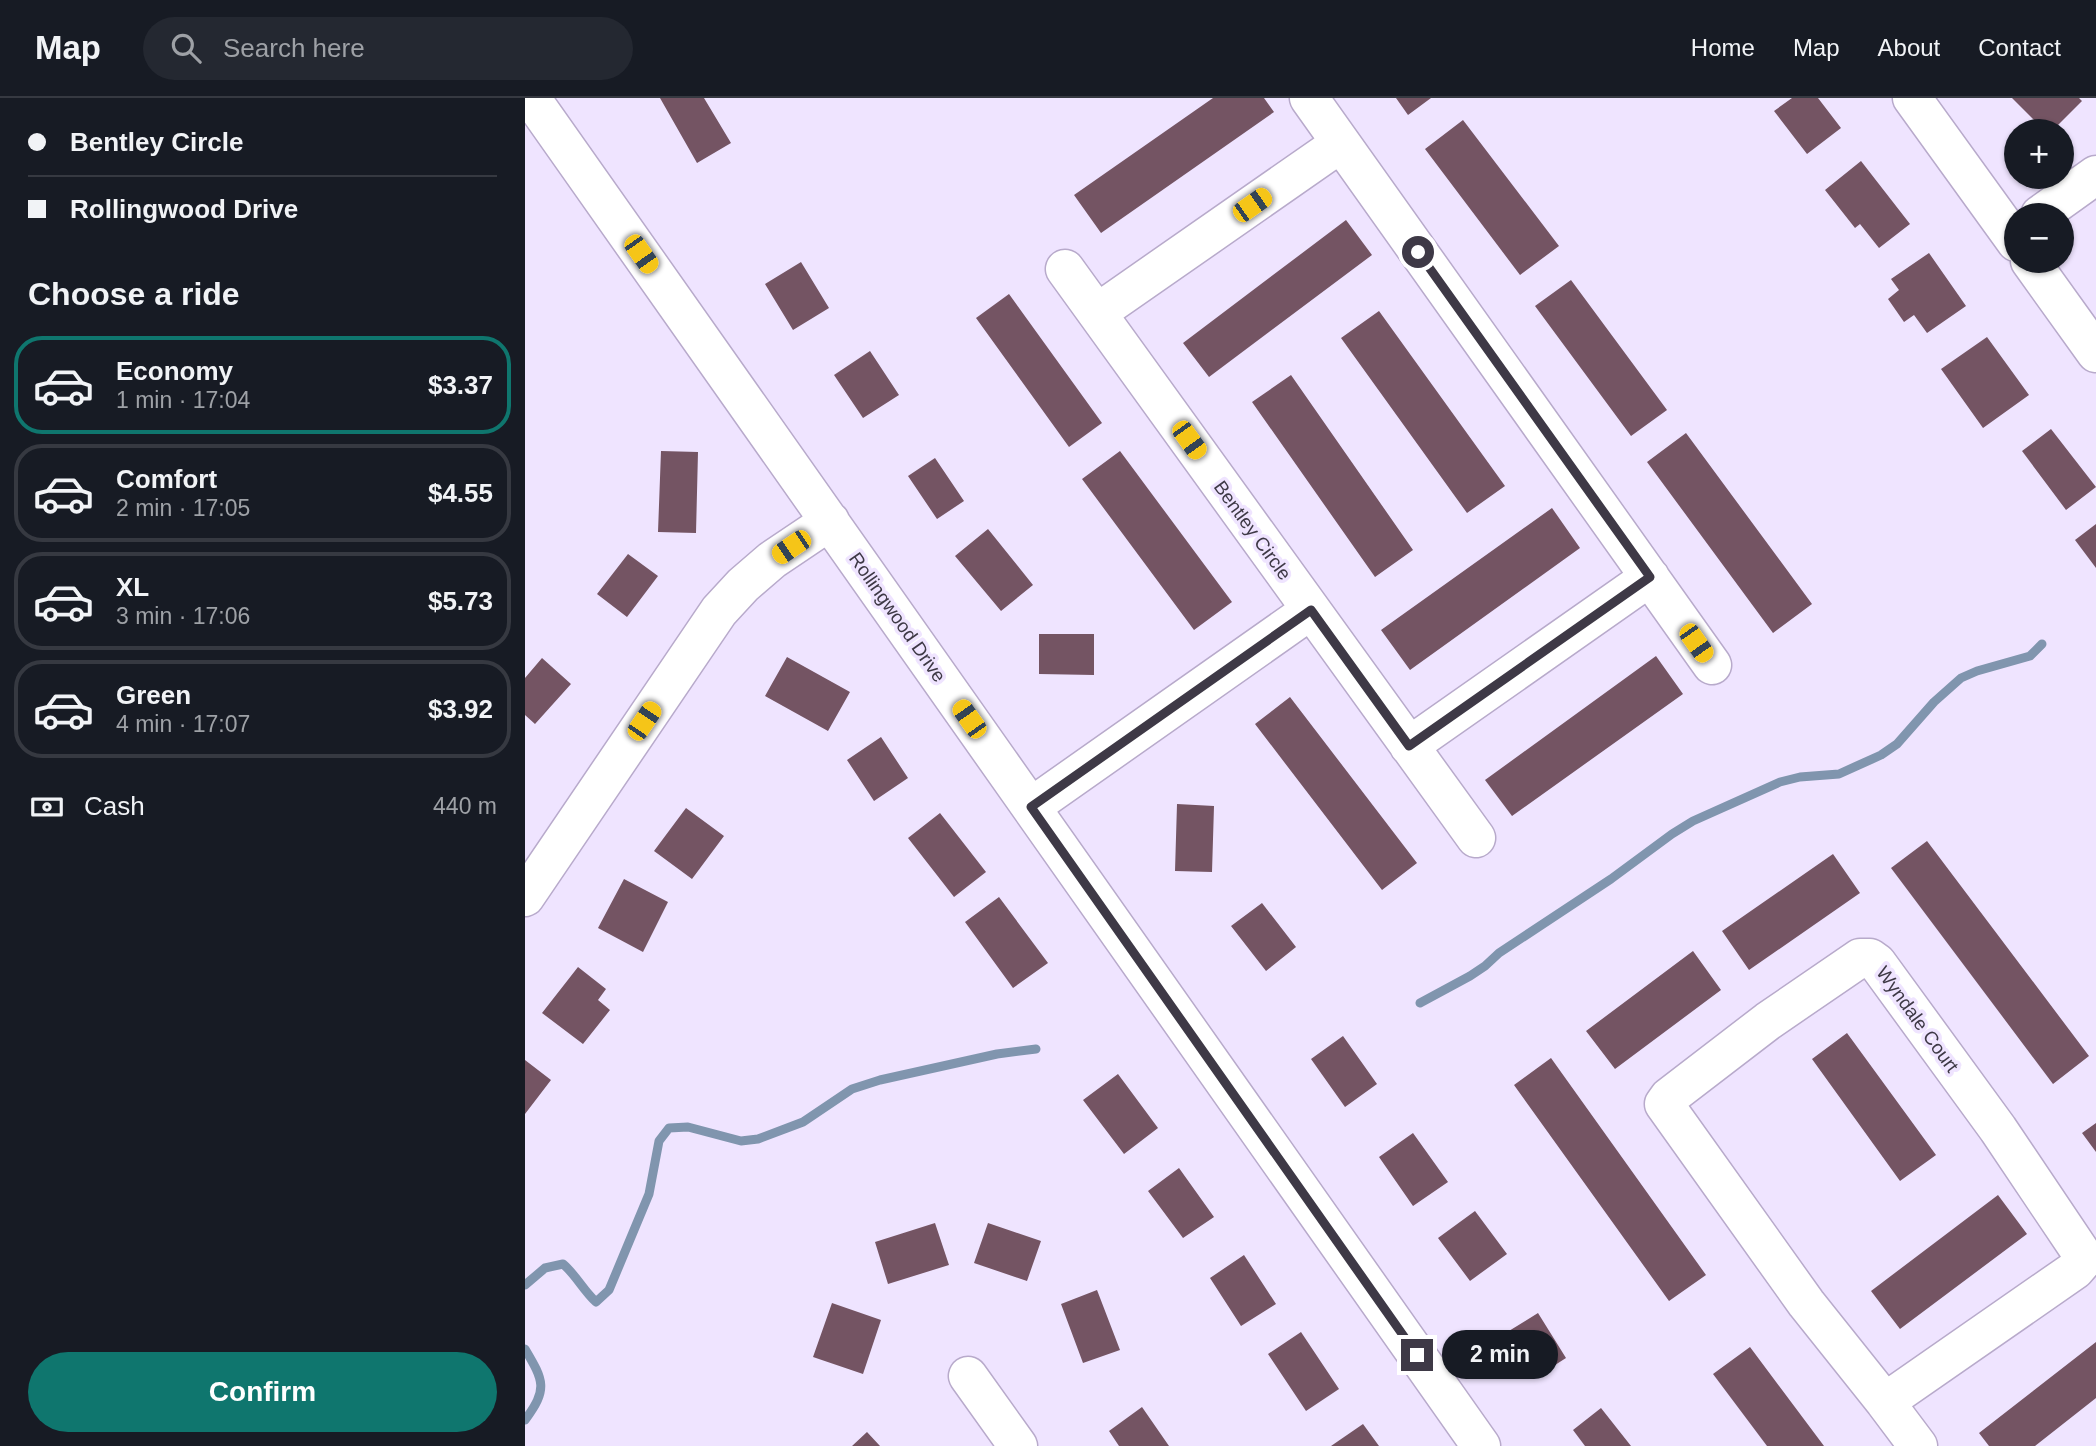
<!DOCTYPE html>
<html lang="en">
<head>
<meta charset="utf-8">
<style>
	body { margin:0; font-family:Arial,sans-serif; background:#242831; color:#f1f3f6; height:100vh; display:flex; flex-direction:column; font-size:26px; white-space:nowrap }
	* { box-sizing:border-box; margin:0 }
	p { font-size:23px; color:#9ea1a6 }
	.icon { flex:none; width:38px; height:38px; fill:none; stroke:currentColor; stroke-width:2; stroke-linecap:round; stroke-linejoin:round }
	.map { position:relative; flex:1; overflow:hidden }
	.panel { display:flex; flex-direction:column; background:#171b24; width:525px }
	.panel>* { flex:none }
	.top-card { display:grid; align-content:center; height:154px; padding:0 28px; background:#171b24 }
	.controls { position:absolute; left:1479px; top:21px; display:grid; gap:14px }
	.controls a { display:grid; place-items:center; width:70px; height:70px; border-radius:50%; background:#171b24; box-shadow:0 2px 5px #0004; font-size:35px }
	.end { position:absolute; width:32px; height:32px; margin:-16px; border:9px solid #3e3946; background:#fff; box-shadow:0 0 0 4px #fff }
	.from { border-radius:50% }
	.bubble { position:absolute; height:49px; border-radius:24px; background:#171b24; box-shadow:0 2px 5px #0004; font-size:23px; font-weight:800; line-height:49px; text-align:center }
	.car { position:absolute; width:21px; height:42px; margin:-21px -10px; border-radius:9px; box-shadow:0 0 5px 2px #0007; background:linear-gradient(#f5c518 24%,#345 0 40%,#f5c518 0 76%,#345 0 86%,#f5c518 0) }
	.top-card b { display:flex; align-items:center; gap:24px; height:66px; font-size:26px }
	.top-card b+b { border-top:2px solid #363941 }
	.top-card i { width:18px; height:18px; background:#f1f3f6 }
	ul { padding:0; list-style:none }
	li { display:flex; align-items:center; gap:21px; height:98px; margin:0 14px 10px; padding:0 14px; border:4px solid #363941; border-radius:28px }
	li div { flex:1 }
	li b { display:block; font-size:26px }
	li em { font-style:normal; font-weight:800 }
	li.active { border-color:#0f766e }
	li>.icon { width:63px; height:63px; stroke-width:1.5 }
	h2 { padding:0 28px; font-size:32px; line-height:84px }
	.pay { display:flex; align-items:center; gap:18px; height:77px; padding:0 28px; font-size:26px }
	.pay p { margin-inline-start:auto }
	.action { display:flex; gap:14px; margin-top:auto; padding:14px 28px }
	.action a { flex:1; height:80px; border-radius:42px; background:#0f766e; color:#fff; font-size:28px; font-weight:800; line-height:80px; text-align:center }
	header { display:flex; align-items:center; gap:42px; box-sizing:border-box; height:98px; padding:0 35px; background:#171b24; border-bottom:2px solid #363941 }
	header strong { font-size:33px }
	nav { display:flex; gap:38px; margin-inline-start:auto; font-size:24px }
	.search { width:490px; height:63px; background:#242831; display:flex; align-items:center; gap:18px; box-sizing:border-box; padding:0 24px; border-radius:38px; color:#9ea1a6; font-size:26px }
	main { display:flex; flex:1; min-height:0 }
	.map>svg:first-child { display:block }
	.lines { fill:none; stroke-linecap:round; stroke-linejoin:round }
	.stream { stroke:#8095ae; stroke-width:9 }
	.building { fill:#745463 }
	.minor-casing { stroke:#b8aacb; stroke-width:41 }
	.minor { stroke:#fff; stroke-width:38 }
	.route { stroke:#3e3946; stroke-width:9 }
	.labels { text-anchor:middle; stroke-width:7; stroke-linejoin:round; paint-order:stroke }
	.street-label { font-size:19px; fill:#3e3946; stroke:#efe4ff }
</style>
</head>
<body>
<header>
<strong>Map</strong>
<div class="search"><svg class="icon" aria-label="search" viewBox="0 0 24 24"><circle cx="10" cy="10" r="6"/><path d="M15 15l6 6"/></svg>Search here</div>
<nav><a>Home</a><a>Map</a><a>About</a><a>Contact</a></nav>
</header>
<main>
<section class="panel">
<div class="top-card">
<b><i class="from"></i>Bentley Circle</b>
<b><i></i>Rollingwood Drive</b>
</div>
<h2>Choose a ride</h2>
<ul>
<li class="active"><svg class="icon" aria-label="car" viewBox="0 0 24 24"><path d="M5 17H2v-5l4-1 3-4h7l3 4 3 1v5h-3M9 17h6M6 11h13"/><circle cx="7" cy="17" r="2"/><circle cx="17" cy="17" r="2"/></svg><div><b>Economy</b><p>1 min · 17:04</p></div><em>$3.37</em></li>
<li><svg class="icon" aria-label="car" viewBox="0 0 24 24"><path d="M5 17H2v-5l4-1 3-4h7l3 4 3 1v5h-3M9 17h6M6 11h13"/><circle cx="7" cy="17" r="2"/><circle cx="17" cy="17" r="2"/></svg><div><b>Comfort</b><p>2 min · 17:05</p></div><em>$4.55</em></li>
<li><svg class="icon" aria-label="car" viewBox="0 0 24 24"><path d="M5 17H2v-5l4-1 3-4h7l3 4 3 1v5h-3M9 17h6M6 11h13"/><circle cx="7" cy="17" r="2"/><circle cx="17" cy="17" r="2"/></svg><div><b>XL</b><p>3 min · 17:06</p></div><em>$5.73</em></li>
<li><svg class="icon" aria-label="car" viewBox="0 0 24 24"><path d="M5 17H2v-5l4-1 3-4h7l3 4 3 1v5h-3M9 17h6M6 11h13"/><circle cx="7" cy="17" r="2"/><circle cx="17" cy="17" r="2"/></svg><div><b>Green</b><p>4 min · 17:07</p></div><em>$3.92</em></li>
</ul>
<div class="pay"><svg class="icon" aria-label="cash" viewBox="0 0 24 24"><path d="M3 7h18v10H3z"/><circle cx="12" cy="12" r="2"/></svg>Cash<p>440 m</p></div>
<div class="action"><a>Confirm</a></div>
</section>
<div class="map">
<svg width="1571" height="1348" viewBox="0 0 1571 1348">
	<rect width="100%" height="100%" fill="#efe4ff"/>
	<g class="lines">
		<path class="stream" d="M895,905L945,878L960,868L974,855L1086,781L1147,736L1168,723L1255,684L1275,679L1314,676L1356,657L1372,646L1409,604L1436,580L1452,573L1505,558L1517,546
			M0,1187L20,1170L38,1166C51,1177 58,1192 71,1204L84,1192L124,1096L134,1043L144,1030L163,1029L216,1043L233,1041L278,1024L327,991L355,982L472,956L511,951
			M0,1251C19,1283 23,1291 0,1322"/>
	</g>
	<path class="building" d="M135,0H179L206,45L172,65Z
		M688,0H739L749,14L576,135L549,97Z
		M871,0H906L883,17Z
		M1267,0H1293L1316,30L1282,56L1249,13Z
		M1487,0H1554L1557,3L1527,33H1520Z
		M938,22L1034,148L995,177L900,51Z
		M1336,63L1385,126L1354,150L1335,126L1330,130L1300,92Z
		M821,122L847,157L684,279L658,245Z
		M1404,155L1441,208L1402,235L1389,217L1379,224L1363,201L1374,192L1366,181Z
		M276,164L304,210L268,232L240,186Z
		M1046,182L1142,312L1106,338L1010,208Z
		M484,196L577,325L544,349L451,220Z
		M854,213L980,388L942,415L816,240Z
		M1462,239L1504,297L1458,330L1416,271Z
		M345,253L374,297L338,320L309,277Z
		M766,277L888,452L850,479L727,304Z
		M1526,331L1571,389L1541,412L1497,353Z
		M1161,335L1287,506L1248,535L1122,364Z
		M136,353L173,354L171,435L133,434Z
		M595,353L707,504L669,532L557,381Z
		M410,360L439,403L412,421L383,378Z
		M1027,410L1055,450L885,572L856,532Z
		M1571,426V470L1550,442Z
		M463,431L508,487L476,513L430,458Z
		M103,456L133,478L102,519L72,496Z
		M514,536H569V577L514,576Z
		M1131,558L1158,596L987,718L960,682Z
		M262,559L325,594L303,633L240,598Z
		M17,560L46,586L10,626L0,617V580Z
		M765,599L892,765L857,792L730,626Z
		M356,639L383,680L349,703L322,662Z
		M652,706L689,708L687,774L650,773Z
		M161,710L199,738L167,781L129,753Z
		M415,715L461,774L429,799L383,740Z
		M1402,743L1564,958L1528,986L1366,770Z
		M1308,756L1335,795L1224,872L1197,833Z
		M99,781L143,804L118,854L73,830Z
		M474,799L523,865L488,890L440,824Z
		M737,805L771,849L741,873L706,828Z
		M1168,853L1196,892L1090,971L1061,933Z
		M53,869L81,891L73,902L85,912L58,946L17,915Z
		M1322,935L1411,1057L1375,1083L1287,961Z
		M818,938L852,986L820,1009L786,961Z
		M1026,960L1181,1177L1144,1203L989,987Z
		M0,962L26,982L0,1016Z
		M593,976L633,1030L599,1056L558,1002Z
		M1571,1025V1054L1557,1035Z
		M888,1035L923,1084L888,1108L854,1059Z
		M654,1070L689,1119L658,1140L623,1093Z
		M1473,1097L1502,1136L1375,1231L1346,1193Z
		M950,1113L982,1156L945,1183L913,1140Z
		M410,1125L424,1167L363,1186L350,1144Z
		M463,1125L516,1143L502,1183L449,1165Z
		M719,1157L751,1206L716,1228L685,1180Z
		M572,1192L595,1252L558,1265L536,1206Z
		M307,1205L356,1222L338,1276L288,1259Z
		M1013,1215L1041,1260L1008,1281L979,1236Z
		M776,1234L814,1291L781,1313L743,1256Z
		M1571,1244V1300L1510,1348H1464L1454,1335Z
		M1225,1249L1299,1348H1242L1188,1276Z
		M617,1309L644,1348H594L584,1333Z
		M1076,1310L1106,1348H1060L1048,1332Z
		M838,1326L854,1348H806Z
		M342,1334L355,1348H327Z"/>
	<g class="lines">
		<g class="minor-casing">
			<path id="minor" d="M6,0L956,1348
				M784,0L1187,567
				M1387,0L1491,144
				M1515,117L1571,77
				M1505,163L1571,255
				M540,171L951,740
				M572,215L816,45
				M884,648L1125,479
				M506,709L786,512
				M0,799L194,513L218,487L247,462L305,423
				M1335,860H1345L1352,865L1473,1031L1557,1156L1556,1165L1550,1172L1360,1304L1281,1205L1139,1006L1144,999L1243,923Z
				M443,1278L493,1348
				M1360,1304L1393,1348"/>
		</g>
		<use href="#minor" class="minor"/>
	</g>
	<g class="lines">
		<path class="route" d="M892,1257L506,709L786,512L884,648L1125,479L893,154"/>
	</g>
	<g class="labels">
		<g class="street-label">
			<text transform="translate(728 432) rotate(54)" y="7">Bentley Circle</text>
			<text transform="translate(373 519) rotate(55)" y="7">Rollingwood Drive</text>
			<text transform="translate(1393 921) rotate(54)" y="7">Wyndale Court</text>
		</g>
	</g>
</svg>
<div class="controls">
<a>+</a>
<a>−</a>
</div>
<i class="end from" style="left:893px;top:154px"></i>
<i class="end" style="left:892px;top:1257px"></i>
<div class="bubble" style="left:917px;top:1232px;width:116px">2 min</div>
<i class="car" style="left:727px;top:107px;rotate:55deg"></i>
<i class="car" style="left:116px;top:156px;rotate:145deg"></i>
<i class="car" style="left:664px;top:342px;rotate:144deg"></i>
<i class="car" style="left:266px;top:449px;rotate:236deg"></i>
<i class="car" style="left:1171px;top:545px;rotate:145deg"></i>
<i class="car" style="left:444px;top:621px;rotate:325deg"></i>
<i class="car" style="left:119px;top:623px;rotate:34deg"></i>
</div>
</main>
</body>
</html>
